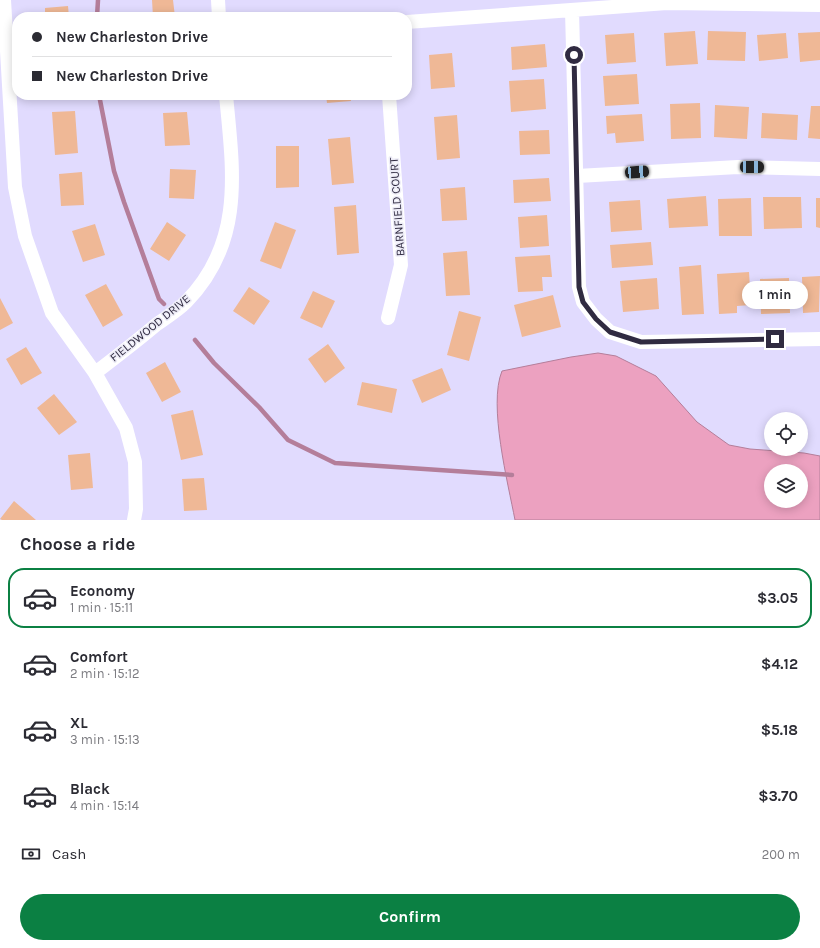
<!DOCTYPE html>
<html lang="en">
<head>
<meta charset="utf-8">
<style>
	body { margin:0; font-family:Karla,sans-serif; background:#f2f2f3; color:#2b2b33; height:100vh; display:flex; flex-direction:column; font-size:15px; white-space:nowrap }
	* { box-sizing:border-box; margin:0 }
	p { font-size:13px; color:#7c7c81 }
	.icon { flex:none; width:22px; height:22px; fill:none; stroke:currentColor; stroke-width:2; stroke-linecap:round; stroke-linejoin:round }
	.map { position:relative; height:520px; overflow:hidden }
	.drawer { display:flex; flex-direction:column; background:#fff; flex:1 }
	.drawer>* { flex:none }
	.banner { position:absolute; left:12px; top:12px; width:400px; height:88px; border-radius:16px; box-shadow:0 2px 10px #0003; display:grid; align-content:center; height:88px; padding:0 20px; background:#fff }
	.tools { position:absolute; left:764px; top:412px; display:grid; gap:8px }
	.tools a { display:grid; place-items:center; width:44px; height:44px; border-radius:50%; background:#fff; box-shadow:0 2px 10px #0003; font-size:20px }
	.end { position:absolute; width:18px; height:18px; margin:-9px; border:5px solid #302b41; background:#fff; box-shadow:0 0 0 2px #fff }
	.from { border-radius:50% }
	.bubble { position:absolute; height:28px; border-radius:14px; background:#fff; box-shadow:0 2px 10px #0003; font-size:13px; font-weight:700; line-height:28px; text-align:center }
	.car { position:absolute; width:12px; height:24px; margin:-12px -6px; border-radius:5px; box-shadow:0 0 3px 1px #0007; background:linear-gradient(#222 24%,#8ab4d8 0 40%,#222 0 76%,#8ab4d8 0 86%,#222 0) }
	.banner b { display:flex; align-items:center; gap:14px; height:38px; font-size:15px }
	.banner b+b { border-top:1px solid #e1e1e2 }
	.banner i { width:10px; height:10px; background:#2b2b33 }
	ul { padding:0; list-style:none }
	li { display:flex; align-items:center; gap:12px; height:60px; margin:0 8px 6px; padding:0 12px; border:2px solid transparent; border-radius:16px }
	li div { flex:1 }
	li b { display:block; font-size:15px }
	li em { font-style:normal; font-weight:700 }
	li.selected { border-color:#0b8043 }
	li>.icon { width:36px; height:36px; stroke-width:1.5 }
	h2 { padding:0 20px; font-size:18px; line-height:48px }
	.pay { display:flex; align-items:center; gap:10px; height:44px; padding:0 20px; font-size:15px }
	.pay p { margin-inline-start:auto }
	.button { display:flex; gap:8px; margin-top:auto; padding:8px 20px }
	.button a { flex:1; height:46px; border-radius:24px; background:#0b8043; color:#fff; font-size:16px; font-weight:700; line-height:46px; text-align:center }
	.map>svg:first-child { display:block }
	.water { fill:#eca1c0; stroke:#b47e9a; fill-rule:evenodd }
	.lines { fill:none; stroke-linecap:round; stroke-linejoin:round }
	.stream { stroke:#b47e9a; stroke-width:4.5 }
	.building { fill:#efb896 }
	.street { stroke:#fff; stroke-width:14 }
	.route { stroke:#302b41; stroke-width:5 }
	.labels { text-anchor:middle; stroke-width:3; stroke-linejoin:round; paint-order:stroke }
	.street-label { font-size:12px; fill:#302b41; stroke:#edecf7 }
</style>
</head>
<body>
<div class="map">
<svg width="820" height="520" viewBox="0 0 820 520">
	<rect width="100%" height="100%" fill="#e1dbfe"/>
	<path class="water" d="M598,353L616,356L656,376L697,422L729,445L750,449L804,453L820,456V520H515C508,483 488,405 502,371L571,357ZM771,471H801V501H771Z"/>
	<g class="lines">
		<path class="stream" d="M97,17L98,0
			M99,95L114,171L124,202L159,299L164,304
			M195,340L214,363L259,407L288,440L335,463L512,475"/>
	</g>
	<path class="building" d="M152,0H173L175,17H153Z
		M68,6L69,17H45V8Z
		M695,31L698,64L666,66L664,33Z
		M708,31L746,32L745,61L707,60Z
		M820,32V60L800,62L798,33Z
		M634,33L636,62L607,64L605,35Z
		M786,33L788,58L759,61L757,35Z
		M545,44L547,67L512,70L511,47Z
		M452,53L455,87L431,89L429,55Z
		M637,74L639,104L605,106L603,76Z
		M544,79L546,109L511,112L509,81Z
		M326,95H350L351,101L327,103Z
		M700,103L701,138L671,139L670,104Z
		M715,105L749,107L747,139L714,137Z
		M811,106H820V139L808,138Z
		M75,111L78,153L55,155L52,112Z
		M187,112L190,145L165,146L163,113Z
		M762,113L798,115L797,140L761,138Z
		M642,114L644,141L616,143L615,133L607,134L606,116Z
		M457,115L460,158L437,160L434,117Z
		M549,130L550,154L520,155L519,131Z
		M350,137L354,183L332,185L328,139Z
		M276,146H299V187L276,188Z
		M170,169L196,170L194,199L169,198Z
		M82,172L84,205L61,206L59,174Z
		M549,178L551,201L514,203L513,180Z
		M465,187L467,220L442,221L440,189Z
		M706,196L708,226L669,228L667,199Z
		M763,197H801L802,228L764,229Z
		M751,198L752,236H719L718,199Z
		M816,198H820V228L816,227Z
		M640,200L642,230L611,232L609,202Z
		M356,205L359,253L337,255L334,207Z
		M547,215L549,246L520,248L518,217Z
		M167,222L186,235L169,261L150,249Z
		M275,222L296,230L281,269L260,261Z
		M95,224L105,255L83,262L72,231Z
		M651,242L653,265L612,268L610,245Z
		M467,251L470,295L446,296L443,253Z
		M550,255L552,277H542L543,291L518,292L515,257Z
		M701,265L704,314L682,315L679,267Z
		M749,272L751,305L737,306V313L719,314L717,274Z
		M820,276L819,312L803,313L802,277Z
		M657,278L659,309L623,312L620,281Z
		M789,278L790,313L761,314L760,279Z
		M106,284L123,315L103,327L85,295Z
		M249,287L270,301L254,325L233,311Z
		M313,291L335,301L322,328L300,318Z
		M553,295L561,327L522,337L514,305Z
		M0,298L13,323L0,330Z
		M459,311L481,317L469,361L447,355Z
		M328,344L345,368L325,383L308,359Z
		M26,347L42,373L21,385L6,359Z
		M165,362L181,392L162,402L146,373Z
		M442,368L451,390L422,403L412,380Z
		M362,382L397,389L392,413L357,405Z
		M54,394L77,422L59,435L37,408Z
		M193,410L203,455L181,460L171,415Z
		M90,453L93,488L71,490L68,455Z
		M204,478L207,510L184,511L182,479Z
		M14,501L36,520H2L0,519Z"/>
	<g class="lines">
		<path class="street" d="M4,0L15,187L25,236L52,313L95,373L126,428L135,462L136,509L134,520
			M218,0L219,17
			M572,10L579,287L583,302L596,319L610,332L641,342L820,339
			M407,22L667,3L820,5
			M577,176L738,167L820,169
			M388,318L401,265L389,95
			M95,373C116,357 137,341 157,324C167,317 178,310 186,302C245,242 233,170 226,95"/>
	</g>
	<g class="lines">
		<path class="route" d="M574,55L579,287L583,302L596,319L610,332L641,342L775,339"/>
	</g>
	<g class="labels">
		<g class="street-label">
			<text transform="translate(397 207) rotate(-94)" y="4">BARNFIELD COURT</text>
			<text transform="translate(150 328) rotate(-39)" y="4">FIELDWOOD DRIVE</text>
		</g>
	</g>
</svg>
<div class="tools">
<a><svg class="icon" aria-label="locate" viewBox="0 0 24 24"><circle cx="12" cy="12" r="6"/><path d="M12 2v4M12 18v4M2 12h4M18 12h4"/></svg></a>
<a><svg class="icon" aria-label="layers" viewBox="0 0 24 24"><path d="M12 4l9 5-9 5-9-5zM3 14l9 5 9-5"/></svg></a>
</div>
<i class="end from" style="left:574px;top:55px"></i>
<i class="end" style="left:775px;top:339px"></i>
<div class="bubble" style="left:742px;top:281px;width:66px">1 min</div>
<i class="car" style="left:752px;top:167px;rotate:91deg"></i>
<i class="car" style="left:637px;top:172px;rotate:86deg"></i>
<div class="banner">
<b><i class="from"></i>New Charleston Drive</b>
<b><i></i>New Charleston Drive</b>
</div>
</div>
<section class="drawer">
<h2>Choose a ride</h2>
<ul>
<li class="selected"><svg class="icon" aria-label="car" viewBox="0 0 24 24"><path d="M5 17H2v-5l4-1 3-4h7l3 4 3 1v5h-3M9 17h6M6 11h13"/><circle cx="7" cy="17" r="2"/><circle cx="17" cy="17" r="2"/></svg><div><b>Economy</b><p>1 min · 15:11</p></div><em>$3.05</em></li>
<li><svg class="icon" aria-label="car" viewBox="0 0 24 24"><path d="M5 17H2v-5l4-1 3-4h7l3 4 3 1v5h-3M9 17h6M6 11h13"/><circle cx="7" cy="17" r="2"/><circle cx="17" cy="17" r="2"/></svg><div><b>Comfort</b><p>2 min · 15:12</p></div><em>$4.12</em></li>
<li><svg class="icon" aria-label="car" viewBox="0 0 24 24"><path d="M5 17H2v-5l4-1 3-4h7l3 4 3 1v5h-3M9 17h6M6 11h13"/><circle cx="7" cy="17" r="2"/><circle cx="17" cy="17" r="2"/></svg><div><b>XL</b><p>3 min · 15:13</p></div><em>$5.18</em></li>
<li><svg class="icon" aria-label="car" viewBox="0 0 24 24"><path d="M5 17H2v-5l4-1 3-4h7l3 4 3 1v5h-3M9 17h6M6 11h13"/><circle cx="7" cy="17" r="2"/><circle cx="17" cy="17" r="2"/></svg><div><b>Black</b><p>4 min · 15:14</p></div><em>$3.70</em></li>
</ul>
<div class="pay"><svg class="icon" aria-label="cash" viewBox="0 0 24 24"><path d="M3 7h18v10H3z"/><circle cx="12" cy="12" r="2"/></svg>Cash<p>200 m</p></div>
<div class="button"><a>Confirm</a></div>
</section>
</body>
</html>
